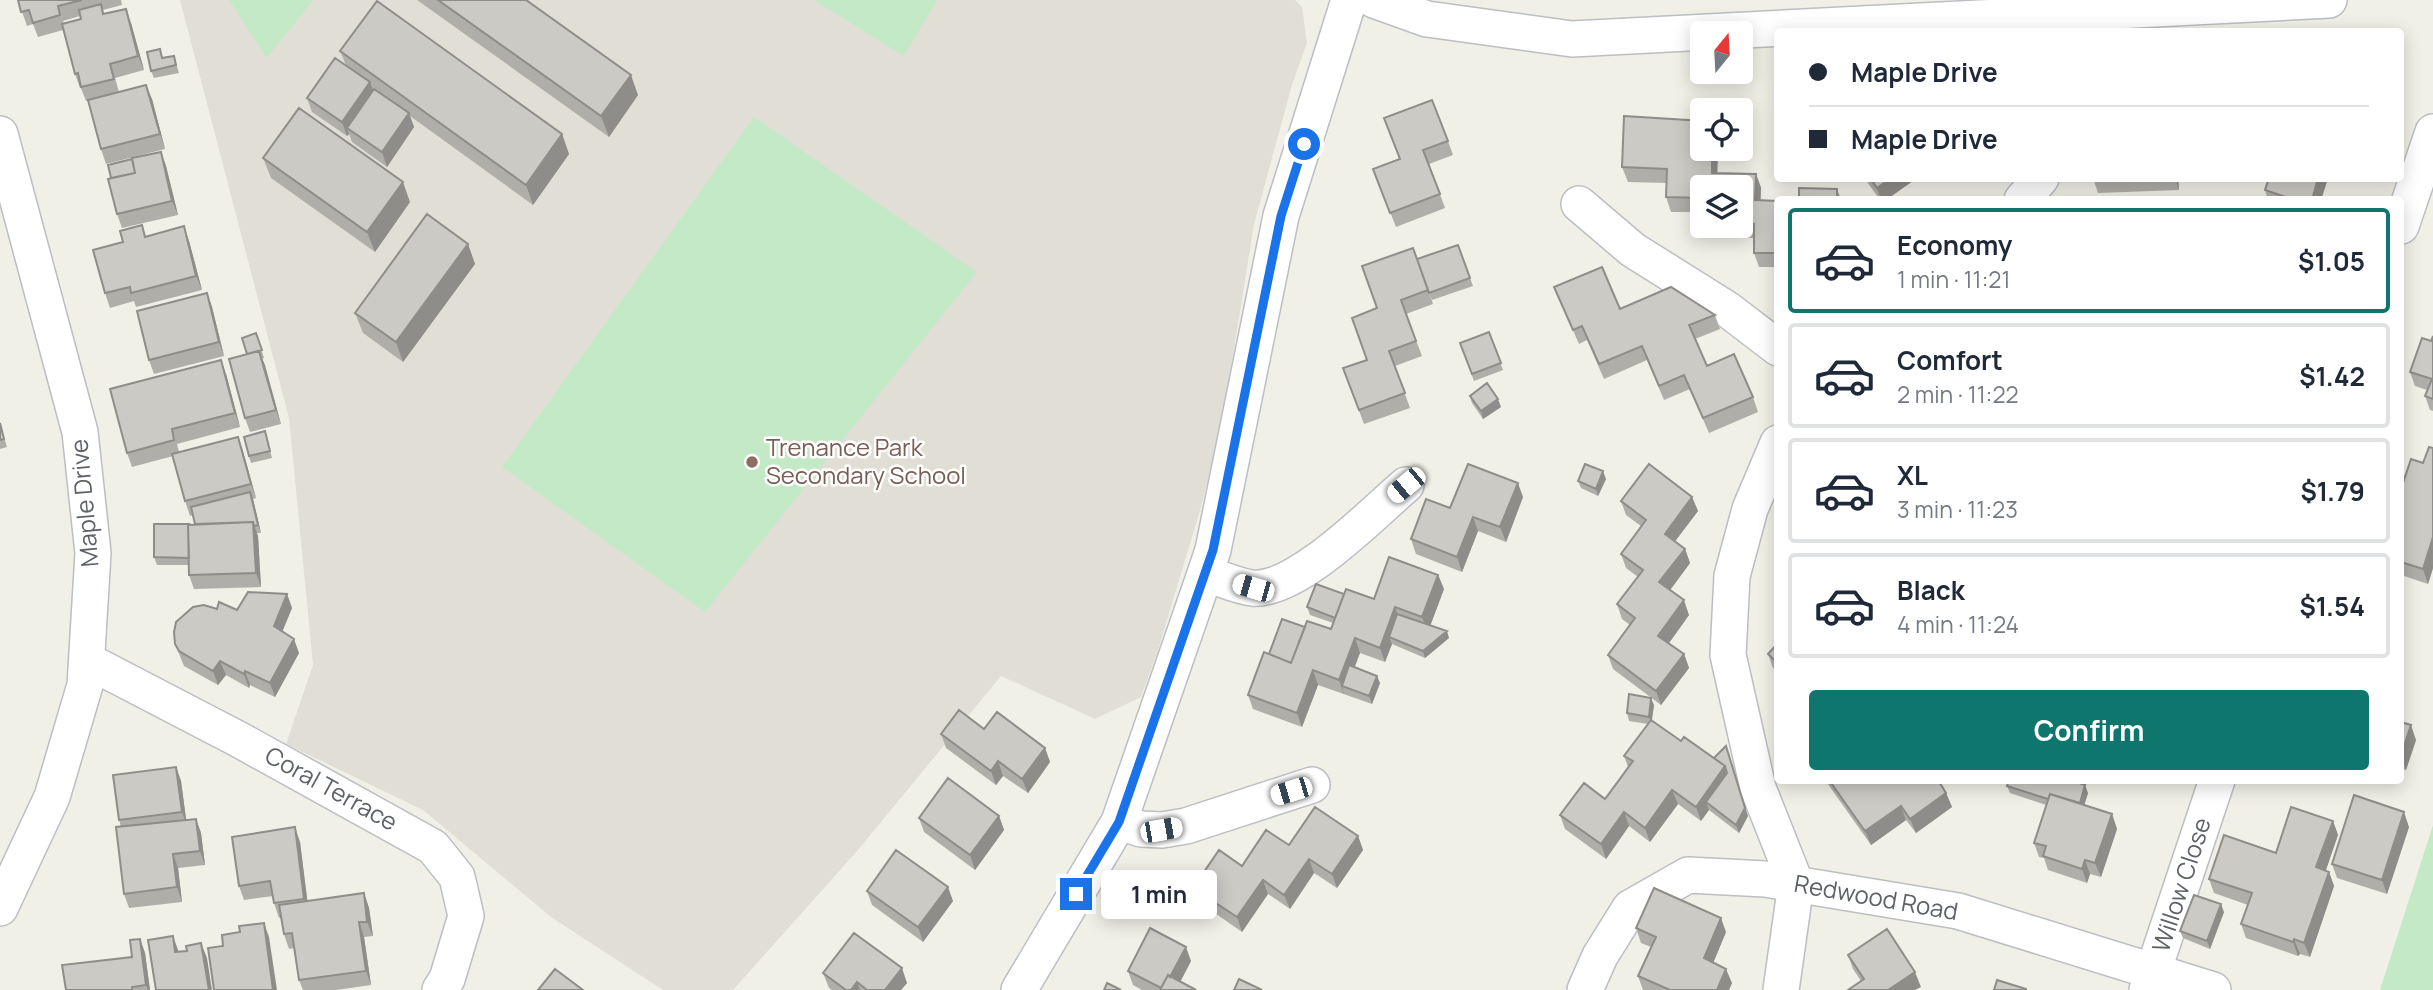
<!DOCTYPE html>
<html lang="en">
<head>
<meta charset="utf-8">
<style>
	body { margin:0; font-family:Manrope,sans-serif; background:#f6f6f7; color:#1f2937; height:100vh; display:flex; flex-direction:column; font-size:26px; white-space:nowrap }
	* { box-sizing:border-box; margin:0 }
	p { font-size:23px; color:#747a83 }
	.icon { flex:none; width:38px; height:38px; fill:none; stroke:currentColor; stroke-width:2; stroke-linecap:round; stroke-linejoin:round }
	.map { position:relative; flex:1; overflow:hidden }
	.sheet { position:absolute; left:1774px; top:196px; width:630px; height:588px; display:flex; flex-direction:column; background:#fff; border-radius:7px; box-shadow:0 4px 18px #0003 }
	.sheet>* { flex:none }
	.banner { position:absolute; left:1774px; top:28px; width:630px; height:154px; border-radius:7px; box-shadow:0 4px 18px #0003; display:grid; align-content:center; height:154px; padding:0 35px; background:#fff }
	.needle { width:46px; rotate:18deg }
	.buttons { position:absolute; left:1690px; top:21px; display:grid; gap:14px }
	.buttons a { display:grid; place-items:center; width:63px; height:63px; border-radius:7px; background:#fff; box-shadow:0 4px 18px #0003; font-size:35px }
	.end { position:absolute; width:32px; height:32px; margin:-16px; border:9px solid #1a73e8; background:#fff; box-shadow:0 0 0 4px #fff }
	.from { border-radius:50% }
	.bubble { position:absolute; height:49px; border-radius:7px; background:#fff; box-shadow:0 4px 18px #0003; font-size:23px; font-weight:700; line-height:49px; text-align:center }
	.car { position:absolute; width:21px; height:42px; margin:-21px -10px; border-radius:9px; box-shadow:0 0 5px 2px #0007; background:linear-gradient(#fff 24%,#345 0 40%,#fff 0 76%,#345 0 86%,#fff 0) }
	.banner b { display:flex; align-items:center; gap:24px; height:66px; font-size:26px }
	.banner b+b { border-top:2px solid #e0e1e3 }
	.banner i { width:18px; height:18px; background:#1f2937 }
	ul { padding:12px 0 0; list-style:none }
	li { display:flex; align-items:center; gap:21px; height:105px; margin:0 14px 10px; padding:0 21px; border:4px solid #e0e1e3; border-radius:7px }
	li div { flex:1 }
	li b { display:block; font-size:26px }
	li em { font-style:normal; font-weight:700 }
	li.on { border-color:#0f766e }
	li>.icon { width:63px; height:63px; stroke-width:1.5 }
	.action { display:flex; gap:14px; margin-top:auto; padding:14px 35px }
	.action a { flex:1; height:80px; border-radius:7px; background:#0f766e; color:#fff; font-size:28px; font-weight:700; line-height:80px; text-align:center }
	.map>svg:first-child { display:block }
	.education { fill:#e1dfd5 }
	.green { fill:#c3e9c7 }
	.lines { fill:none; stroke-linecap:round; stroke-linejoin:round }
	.minor-casing { stroke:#bbbec3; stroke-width:38 }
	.minor { stroke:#fff; stroke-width:35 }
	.wall { fill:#afaea9; fill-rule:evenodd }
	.shaded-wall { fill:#8f8d89 }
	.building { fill:#cccac4; stroke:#8f8d89; stroke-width:2 }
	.route { stroke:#1a73e8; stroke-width:9 }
	.education-dot { fill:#8d6e63; stroke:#fff; stroke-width:2.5 }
	.labels { text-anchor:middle; stroke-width:5; stroke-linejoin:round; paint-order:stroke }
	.education-label { font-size:24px; fill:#785e54; stroke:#fff; text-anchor:start }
	.street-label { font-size:24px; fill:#5e6268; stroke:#fff }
</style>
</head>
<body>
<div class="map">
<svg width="2433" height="990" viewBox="0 0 2433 990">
	<rect width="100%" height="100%" fill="#f1f0e7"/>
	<path class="education" d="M180,0H1295L1302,7L1307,43L1292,85L1254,224L1223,418L1201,507L1158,650L1141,697L1095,719L1001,676L858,850L733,990H663L551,917L423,810L286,744L313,665L289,418Z"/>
	<path class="green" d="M229,0H313L267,58Z
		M814,0H937L904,56Z
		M754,117L977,272L705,612L502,467Z
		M2433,825V990H2380Z"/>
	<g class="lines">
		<g class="minor-casing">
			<path id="minor" d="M1374,0L1427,19L1572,39L2329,0
				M0,134L80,432L93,553L85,685L52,797L0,908
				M2022,200L2041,178
				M1579,204L1633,250L1727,309L1778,348
				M2401,226L2433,132
				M1778,443L1750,509L1732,576L1728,655L1758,788L1796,884L1781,990
				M1205,574C1220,578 1237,586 1252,588C1297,592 1372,514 1406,485
				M88,661L238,739L433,847L457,877L466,916L447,979L440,990
				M1119,822L1141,829L1162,830L1186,826L1312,785
				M1019,990L1119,822L1205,574L1213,550L1281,216L1349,0
				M1585,990L1600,956L1630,908L1688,875L1765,879L1958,911L2213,990
				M2147,990L2217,780"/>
		</g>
		<use href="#minor" class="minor"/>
	</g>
	<path class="wall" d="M18,0H121L122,5L103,10L104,14L131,23L144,70L115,78L119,92L152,99L165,149L106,164L101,149L88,101H86L81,88H80L75,74L63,30L38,37L33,24L27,26ZM80,16L81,19L64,23L63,21Z
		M417,0H526L638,95L609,137Z
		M340,51L562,134L569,154L533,205L410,116L414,127L387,167L352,142L349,134L347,136L312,112L307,98L346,65Z
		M174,56L179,73L154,78L151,71L163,58Z
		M1448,141L1453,155L1429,164L1445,208L1396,227L1373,169Z
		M1718,149L1717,173L1756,174L1761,188L1760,201H1778V267H1759L1754,253V238L1716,237L1712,226H1741V187H1703V212H1671L1666,197L1667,183L1628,182L1622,167Z
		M161,152L166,166L178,215L122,228L117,214L111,178Z
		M263,158L410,202L375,252L271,178Z
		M1860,178H1917L1886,200H1880L1865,179L1862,181Z
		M2093,178H2178L2179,190L2098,193Z
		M2269,178H2328L2321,200H2268L2265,190Z
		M2360,178H2372L2371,182Z
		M146,236L189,241L202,290L136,307L134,301L110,308L105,293Z
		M468,244L475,264L403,362L363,333L355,313Z
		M1458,245L1473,286L1432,300L1425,281L1433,304L1406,314L1422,356L1395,366L1410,408L1364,424L1343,368L1367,360L1377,308L1417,259Z
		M1554,287L1620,309L1715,315L1720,329L1695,339L1707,366L1753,397L1758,412L1709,433L1690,389L1664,400L1647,360L1604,379L1587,340L1579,344Z
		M207,293L212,307L224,356L154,374L149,360Z
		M1489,332L1503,370L1474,381L1460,343Z
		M256,333L264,358L262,359L281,424L250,432L245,418L247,354Z
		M2433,336V411L2430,410L2425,396L2427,390L2415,386L2410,372L2431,341Z
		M226,374L240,427L177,444L179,452L238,437L256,498L253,499L261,533H257L258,536L261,587L194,589L189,575V565H157L154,557L195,524L193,515L190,516L185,501L173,456L132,467L127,453Z
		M1470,396L1501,407L1483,419L1472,403Z
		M0,422L7,447L0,449Z
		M265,431L272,458L251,463L249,456Z
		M2433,448V568L2428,584L2401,575V489L2423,463Z
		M1606,479L1598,496L1581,488L1578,481Z
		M1523,497L1506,542L1478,531L1462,572L1416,554L1411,539L1450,508Z
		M1692,497L1698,511L1675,541L1685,549L1690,563L1670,590L1689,615L1669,643L1684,654L1689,668L1661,705L1613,669L1608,655L1630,625L1622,619L1617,604L1638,577L1626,568L1621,554L1641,526L1626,515L1621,501Z
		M1438,575L1444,589L1430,625L1449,638L1425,658L1392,644L1385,662L1360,653L1354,667L1380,683L1372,704L1318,685L1302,727L1253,709L1248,695L1269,654L1331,629L1333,623L1310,615L1307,607L1344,594L1374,599Z
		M287,594L292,608L282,631L299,653L275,697L250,685L249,688L226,675L218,685L184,666L175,644L217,609L237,610Z
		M1778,643V673L1773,668L1768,654Z
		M1654,705L1652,721L1748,816L1739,833L1709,810L1701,821L1678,804L1650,842L1629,826L1606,859L1565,829L1560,815L1605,799L1628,767L1624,756L1648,724L1629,721L1627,713Z
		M2401,722L2416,740L2406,770L2401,769Z
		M984,729L1045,748L1050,762L1028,793L1003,776L996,785L946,748L941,734Z
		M176,767L181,781L186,820L196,819L201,833L205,865L178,868L182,902L129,908L124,894L121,827L119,820Z
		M1825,780H1938L1946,793L1952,807L1916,833L1906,820L1871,845Z
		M2007,786L2088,793L2084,805L2112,814L2117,829L2101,877L2090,874L2087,883L2048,870L2044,858L2039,857L2034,843L2046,805L2010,793Z
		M999,816L1004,830L975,870L924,832L919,818Z
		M2333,821L2338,835L2325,871L2329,872L2334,886L2310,957L2300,954L2298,956L2246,938L2241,924L2248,905L2214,893L2209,879L2276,853Z
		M2409,827L2387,894L2337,878L2332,864Z
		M1358,836L1363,850L1337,888L1314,873L1290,909L1268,894L1242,932L1199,902L1193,888L1289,845Z
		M300,842L307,901L364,893L369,908L373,936L364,937L371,985L336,990H303L299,980L294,948L289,949L284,934L281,917L279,918L274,903L273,896L244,900L239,886Z
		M867,891L953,901L923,942L872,905Z
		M2224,912L2210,949L2183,938L2180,931Z
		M1636,928L1726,932L1713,963L1732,983L1729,990H1643L1638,976L1651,947L1641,943Z
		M140,939L145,953L150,990H66L132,957Z
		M1848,955L1921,987L1861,981L1853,969Z
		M1191,961L1180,982L1196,990H1142L1133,985L1128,971Z
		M823,973L907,983L901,990H832L829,988Z"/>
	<path class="shaded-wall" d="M126,9L131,23L144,70L138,56Z
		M631,75L638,95L609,137L601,116Z
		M370,82L375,96L347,128L349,134L347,136L342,122Z
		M146,85L152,99L165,149L160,134Z
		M409,113L414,127L387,167L382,152Z
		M562,134L569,154L533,205L526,185Z
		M1712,149H1718L1717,187L1712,173Z
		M161,152L166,166L178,215L172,201Z
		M1756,174L1761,188L1760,215L1755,200Z
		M1891,178H1917L1886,200H1881L1877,188Z
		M2175,178H2178L2179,190Z
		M2318,178H2328L2321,200H2312Z
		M403,182L410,202L375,252L367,232Z
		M1837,189L1841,200H1837Z
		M184,226L189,241L202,290L196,276Z
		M468,244L475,264L403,362L396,342Z
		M207,293L212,307L224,356L219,342Z
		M259,351L265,365L281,424L276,410Z
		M221,360L226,374L240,427L235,413Z
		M1498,399L1501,407L1483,419L1481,411Z
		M238,437L243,451L256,498L251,484Z
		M1603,471L1606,479L1598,496L1596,489Z
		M1518,483L1523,497L1506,542L1500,527Z
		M250,492L253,499L261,533L258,525Z
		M1692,497L1698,511L1670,548L1665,534Z
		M1473,517L1478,531L1462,572L1457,557Z
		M253,522L258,536L261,587L256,573Z
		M2433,537V568L2428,584L2423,569Z
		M1685,549L1690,563L1665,597L1659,582Z
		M1438,575L1444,589L1428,632L1422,617Z
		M287,594L292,608L279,640L274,626Z
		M1684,600L1689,615L1664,650L1658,636Z
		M1395,607L1400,621L1389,637L1392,644L1385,662L1380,648Z
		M1447,631L1449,638L1425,658L1423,651Z
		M1355,638L1360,653L1347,688L1342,686L1344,695L1339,680Z
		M294,639L299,653L275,697L270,683Z
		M1684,654L1689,668L1661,705L1656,691Z
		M220,661L226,675L218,685L213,671Z
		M1313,670L1318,685L1302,727L1297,713Z
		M245,671L250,685L249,688L244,674Z
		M1377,676L1380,683L1372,704L1369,696Z
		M1651,698L1654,705L1651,724L1649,717Z
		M2411,725L2416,740L2406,770L2401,755Z
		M1045,748L1050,762L1028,793L1022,779Z
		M1729,754L1748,816L1739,833L1736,825Z
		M998,761L1003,776L996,785L991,771Z
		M1725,766L1730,781L1706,802L1709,810L1701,821L1696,807Z
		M176,767L181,781L187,826L182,812Z
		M2085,785L2088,793L2081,816L2078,809Z
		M1672,790L1678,804L1650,842L1645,828Z
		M1946,793L1952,807L1916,833L1910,819Z
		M1901,806L1906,820L1871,845L1865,831Z
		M1624,812L1629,826L1606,859L1601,844Z
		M2404,812L2409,827L2387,894L2382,880Z
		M2112,814L2117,829L2101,877L2095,863Z
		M999,816L1004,830L975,870L970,855Z
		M196,819L201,833L205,865L200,851Z
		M2333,821L2338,835L2322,882L2316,867Z
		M295,827L300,842L309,913L304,899Z
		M1358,836L1363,850L1337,888L1332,874Z
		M173,854L178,868L182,902L177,887Z
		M1309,859L1314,873L1290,909L1284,895Z
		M2085,860L2090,874L2087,883L2082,869Z
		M2329,872L2334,886L2310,957L2304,943Z
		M1263,880L1268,894L1242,932L1237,917Z
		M948,887L953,901L923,942L918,927Z
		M364,893L369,908L373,936L367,922Z
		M2221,904L2224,912L2210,949L2207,941Z
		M1721,918L1726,932L1709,973L1704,958Z
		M359,922L364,937L371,985L366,971Z
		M264,923L269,937L277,990H273Z
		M173,936L178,950L180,966L175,952Z
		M140,939L145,953L150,990H148L146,985Z
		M2294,939L2300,954L2298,956L2293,942Z
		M201,943L207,958L212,990H209Z
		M1186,947L1191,961L1176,990H1163Z
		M902,968L907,983L901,990H885Z
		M1726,969L1732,983L1729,990H1717Z
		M1915,972L1921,987L1915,990H1888Z
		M857,982L860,990H851Z"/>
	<path class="building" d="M18,0H82L58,6L60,15L33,23L29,10L21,12Z
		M438,0H526L631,75L601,116Z
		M377,1L562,134L526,185L340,51Z
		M101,4L103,14L126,9L138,56L110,64L114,79L81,87L78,73L75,74L62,24L81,19L79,10Z
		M160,49L162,58L174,56L176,65L151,71L147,52Z
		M335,58L370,82L342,122L307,98Z
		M146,85L160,134L101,149L88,100Z
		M374,89L409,113L382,152L347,128Z
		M1432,100L1448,141L1423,150L1440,194L1390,213L1373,169L1400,159L1384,118Z
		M299,108L403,182L367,232L263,158Z
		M1624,116L1703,121V149H1712V173L1756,174L1755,200L1778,201V253H1754V224L1741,223V187H1703V198L1666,197L1667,169L1622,167Z
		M161,152L172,201L117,214L108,179L135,173L132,158Z
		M132,159L135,173L111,178L108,165Z
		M1870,178H1891L1877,188Z
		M2269,178H2318L2312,200H2294L2265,190Z
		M1799,188L1837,189V200H1799Z
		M427,214L468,244L396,342L355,313Z
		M142,225L145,237L184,226L196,276L131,293L130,287L105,293L93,250L123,242L120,231Z
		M1458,245L1470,278L1429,293L1417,259Z
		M1413,248L1428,290L1401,300L1416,341L1389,351L1405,393L1359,410L1343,368L1367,360L1352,318L1377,308L1362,266Z
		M1602,267L1620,309L1671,287L1715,315L1689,325L1707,366L1734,354L1753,397L1703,418L1684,375L1659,386L1642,346L1599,364L1582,326L1573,330L1554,287Z
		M207,293L219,342L149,360L137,311Z
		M1489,332L1501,363L1472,374L1460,343Z
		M256,333L262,350L247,354L242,338Z
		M2433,336V399L2425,396L2432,379L2410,372L2422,338L2431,341Z
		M259,351L276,410L245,418L229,359Z
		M221,360L235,413L172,429L174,440L127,453L110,389Z
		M1487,383L1498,399L1481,411L1470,396Z
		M0,423L4,439L0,440Z
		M265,431L270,451L249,456L244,437Z
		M238,437L251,484L185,501L172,454Z
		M2429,447L2433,448V537L2423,569L2401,562V489L2411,459L2423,463Z
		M1468,464L1518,483L1500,527L1473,517L1457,557L1411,539L1426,499L1450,508Z
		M1585,464L1603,471L1596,489L1578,481Z
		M1649,464L1692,497L1665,534L1685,549L1659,582L1684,600L1658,636L1684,654L1656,691L1608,655L1635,618L1617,604L1643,570L1621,554L1646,520L1621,501Z
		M250,492L258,525L254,526L253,522L195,524L191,507Z
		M253,522L256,573L189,575L188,525Z
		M154,524H190L188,525L189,558L154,557Z
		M1389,557L1438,575L1422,617L1395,607L1380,648L1355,638L1339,680L1313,670L1297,713L1248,695L1264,652L1291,663L1307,621L1331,629L1346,589L1374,599Z
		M1316,584L1344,594L1335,618L1307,607Z
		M248,592L287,594L274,626L294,639L270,683L245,671L244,674L220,661L213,671L179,651L175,644L174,632L176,622L193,607L204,605L217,609L219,602L237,610Z
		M1397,614L1447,631L1423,651L1389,637Z
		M1282,619L1305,627L1291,663L1269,654Z
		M1778,643V663L1768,654Z
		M1349,665L1377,676L1369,696L1342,686Z
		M1629,694L1651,698L1649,717L1627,713Z
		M959,710L984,729L997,712L1045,748L1022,779L998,761L991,771L941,734Z
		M1651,720L1681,741L1684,737L1725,766L1696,807L1672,790L1645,828L1624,812L1601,844L1560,815L1584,783L1605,799L1633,761L1624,756Z
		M2401,722L2411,725L2401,755Z
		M1726,746L1745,808L1736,825L1706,802L1727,773L1725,766L1714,758Z
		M176,767L182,812L119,820L113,775Z
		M948,778L999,816L970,855L919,818Z
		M1829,780H1938L1946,793L1910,819L1901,806L1865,831Z
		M2009,780H2071L2085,785L2080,803L2050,794L2048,799L2007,786Z
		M2050,794L2112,814L2095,863L2085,860L2082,869L2043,856L2046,846L2034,843Z
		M2354,795L2404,812L2382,880L2332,864Z
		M1315,807L1358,836L1332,874L1309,859L1284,895L1263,880L1237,917L1193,888L1219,850L1242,866L1266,830L1289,845Z
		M2291,807L2333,821L2316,867L2329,872L2304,943L2294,939L2293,942L2241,924L2252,893L2209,879L2224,835L2276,853Z
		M196,819L200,851L173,854L177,887L124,894L116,827Z
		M295,827L304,899L274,903L270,881L239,886L232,837Z
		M896,850L948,887L918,927L867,891Z
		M1654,888L1721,918L1704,958L1726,969L1717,990H1670L1638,976L1656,937L1636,928Z
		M364,893L367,922H359L366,971L299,980L292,933L284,934L279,905Z
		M2194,895L2221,904L2207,941L2180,931Z
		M264,923L273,990H214L208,948L223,946L222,935L240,932L239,926Z
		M1150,928L1186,947L1170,977L1168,975L1161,988L1128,971Z
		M1887,929L1915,972L1888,990H1848L1864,979L1848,955Z
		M854,933L902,968L885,990H867L857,982L851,990H846L823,973Z
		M173,936L175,952L187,951L186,946L201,943L209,990H156L148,940Z
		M140,939L146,985L132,987V990H66L62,965L132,957L130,940Z
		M555,969L583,990H538Z
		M1168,975L1196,990H1160Z
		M1239,979L1262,990H1234Z
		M1997,980L2026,989V990H1994Z
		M1107,983L1121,990H1104Z"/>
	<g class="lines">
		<path class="route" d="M1076,894L1119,822L1213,550L1281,216L1304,144"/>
	</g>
	<circle class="education-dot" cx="752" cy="462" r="7"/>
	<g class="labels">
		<g class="education-label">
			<text x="766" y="456">Trenance Park<tspan x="766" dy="28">Secondary School</tspan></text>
		</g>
		<g class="street-label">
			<text transform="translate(85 503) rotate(-95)" y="8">Maple Drive</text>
			<text transform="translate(331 789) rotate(29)" y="8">Coral Terrace</text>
			<text transform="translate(2182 885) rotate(-72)" y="8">Willow Close</text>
			<text transform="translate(1876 898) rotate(10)" y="8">Redwood Road</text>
		</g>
	</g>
</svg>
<div class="buttons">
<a><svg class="needle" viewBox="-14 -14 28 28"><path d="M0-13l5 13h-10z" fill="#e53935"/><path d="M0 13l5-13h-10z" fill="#747a83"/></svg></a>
<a><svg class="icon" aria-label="locate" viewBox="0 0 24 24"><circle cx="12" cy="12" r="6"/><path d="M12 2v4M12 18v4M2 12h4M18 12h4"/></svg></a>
<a><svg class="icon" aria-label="layers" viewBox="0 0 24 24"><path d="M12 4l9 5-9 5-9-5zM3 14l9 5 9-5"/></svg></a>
</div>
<i class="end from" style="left:1304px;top:144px"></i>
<i class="end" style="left:1076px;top:894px"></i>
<div class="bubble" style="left:1101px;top:870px;width:116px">1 min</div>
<i class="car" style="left:1406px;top:485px;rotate:230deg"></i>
<i class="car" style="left:1253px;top:588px;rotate:286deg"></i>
<i class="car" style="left:1291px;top:791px;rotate:253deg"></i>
<i class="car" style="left:1161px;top:830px;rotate:80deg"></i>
<div class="banner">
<b><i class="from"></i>Maple Drive</b>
<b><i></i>Maple Drive</b>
</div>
<section class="sheet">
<ul>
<li class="on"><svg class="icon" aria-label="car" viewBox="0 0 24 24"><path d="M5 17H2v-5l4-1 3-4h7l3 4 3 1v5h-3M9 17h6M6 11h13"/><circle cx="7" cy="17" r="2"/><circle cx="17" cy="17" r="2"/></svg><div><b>Economy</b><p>1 min · 11:21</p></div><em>$1.05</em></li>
<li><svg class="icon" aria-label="car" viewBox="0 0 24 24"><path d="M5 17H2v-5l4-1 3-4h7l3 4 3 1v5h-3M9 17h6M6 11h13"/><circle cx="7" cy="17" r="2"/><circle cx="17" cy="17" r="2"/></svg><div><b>Comfort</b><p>2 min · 11:22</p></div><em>$1.42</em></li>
<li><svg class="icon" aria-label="car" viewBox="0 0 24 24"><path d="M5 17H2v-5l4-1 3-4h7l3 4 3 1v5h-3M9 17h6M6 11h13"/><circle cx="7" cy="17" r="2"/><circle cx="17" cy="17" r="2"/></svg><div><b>XL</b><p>3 min · 11:23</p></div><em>$1.79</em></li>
<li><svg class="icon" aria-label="car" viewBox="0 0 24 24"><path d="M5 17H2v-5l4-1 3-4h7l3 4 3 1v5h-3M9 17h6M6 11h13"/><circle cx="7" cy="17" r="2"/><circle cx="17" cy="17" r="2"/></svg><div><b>Black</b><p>4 min · 11:24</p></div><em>$1.54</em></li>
</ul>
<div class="action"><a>Confirm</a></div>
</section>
</div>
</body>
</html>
